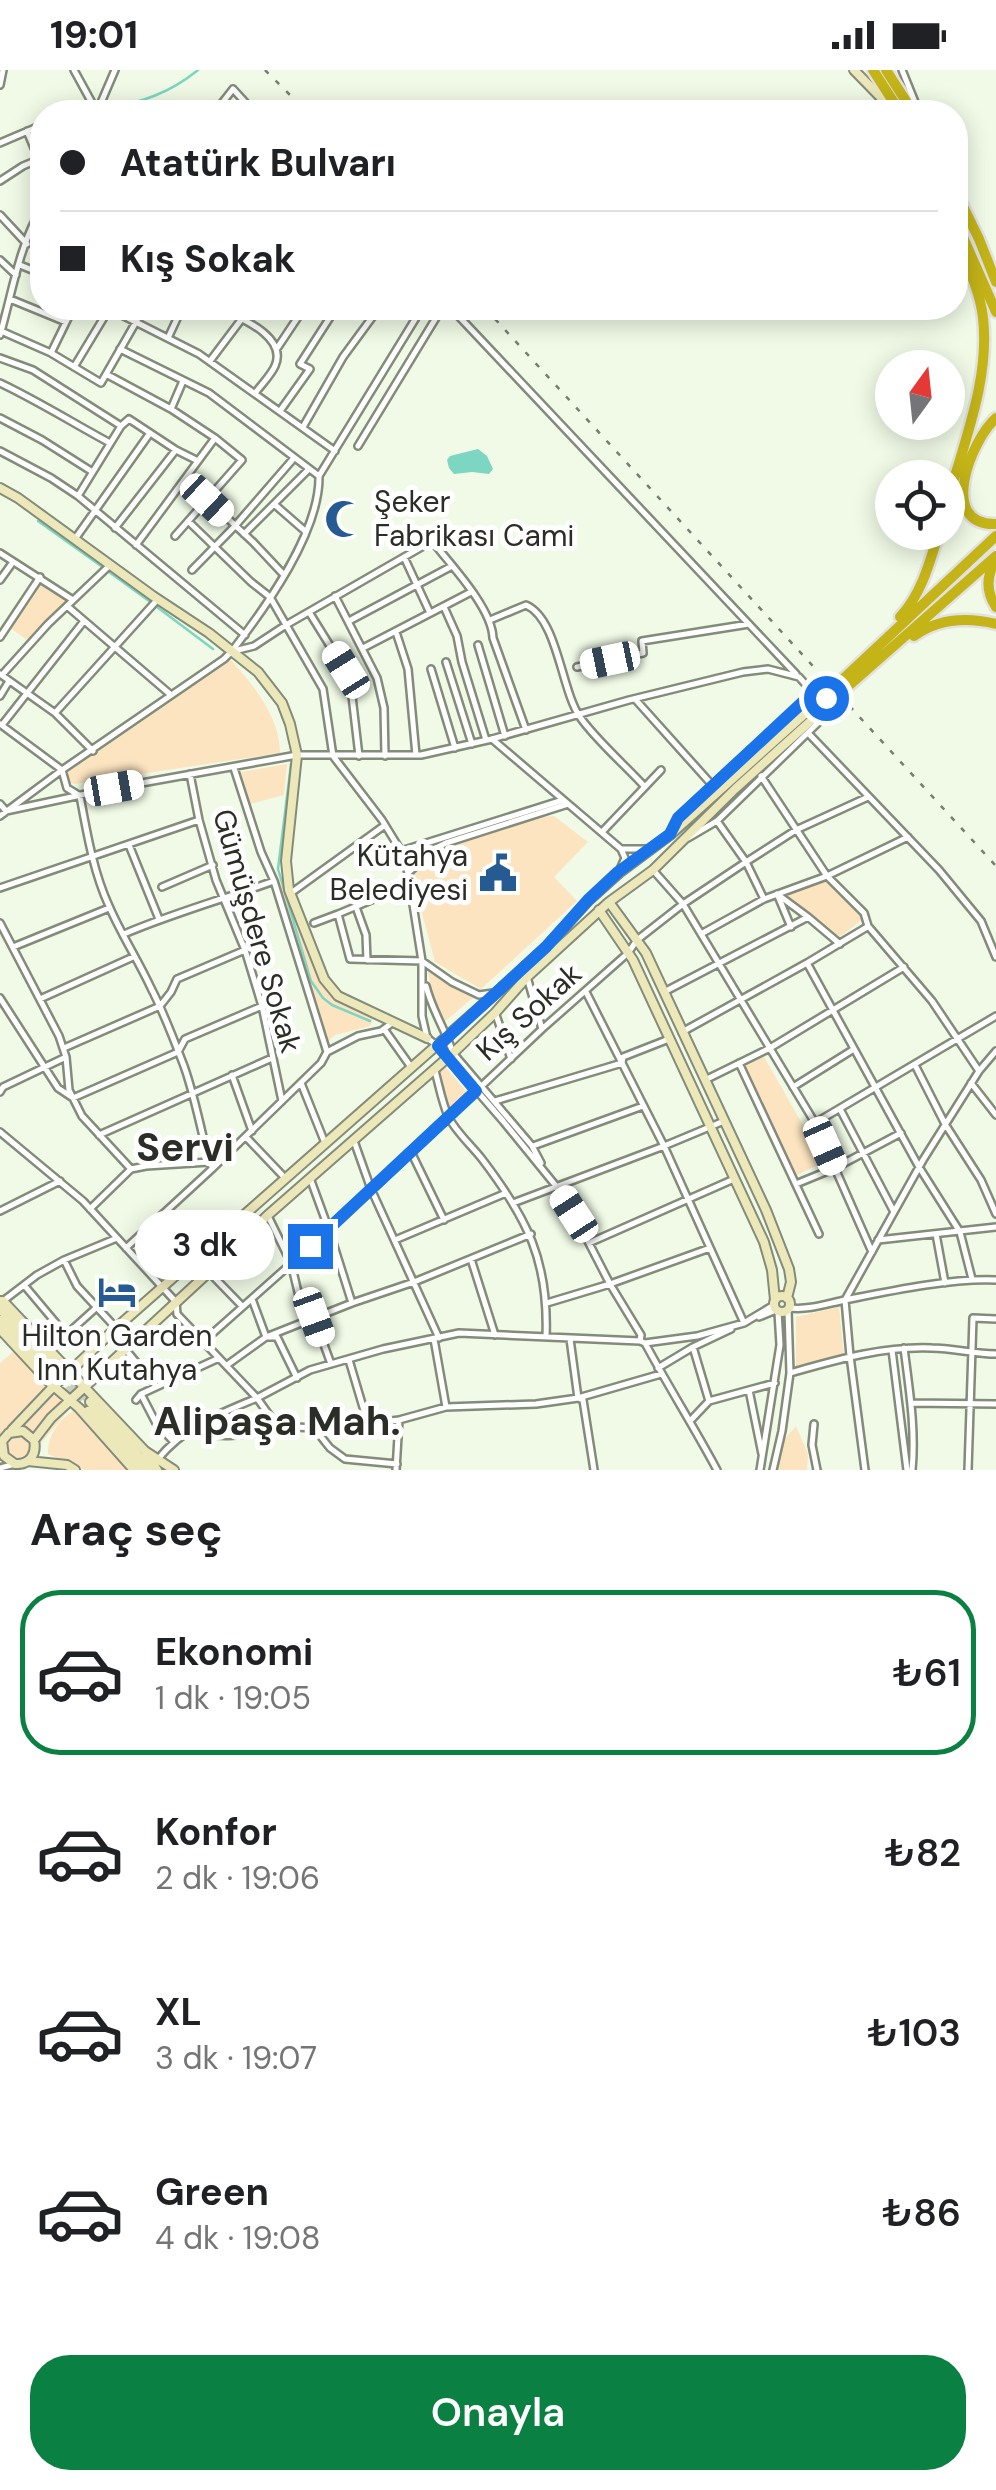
<!DOCTYPE html>
<html lang="tr">
<head>
<meta charset="utf-8">
<style>
	body { margin:0; font-family:"DM Sans",sans-serif; background:#f6f6f6; color:#202124; height:100vh; display:flex; flex-direction:column; font-size:38px; white-space:nowrap }
	* { box-sizing:border-box; margin:0 }
	p { font-size:32px; color:#757577 }
	.icon { flex:none; width:55px; height:55px; fill:none; stroke:currentColor; stroke-width:2; stroke-linecap:round; stroke-linejoin:round }
	.map { position:relative; height:1400px; overflow:hidden }
	.panel { display:flex; flex-direction:column; background:#fff; flex:1 }
	.panel>* { flex:none }
	.guide { position:absolute; left:30px; top:30px; width:938px; height:220px; border-radius:40px; box-shadow:0 5px 25px #0003; display:grid; align-content:center; height:220px; padding:0 30px; background:#fff }
	.needle { width:65px; rotate:15deg }
	.tools { position:absolute; left:875px; top:280px; display:grid; gap:20px }
	.tools a { display:grid; place-items:center; width:90px; height:90px; border-radius:50%; background:#fff; box-shadow:0 5px 25px #0003; font-size:50px }
	.end { position:absolute; width:45px; height:45px; margin:-22px; border:12px solid #1a73e8; background:#fff; box-shadow:0 0 0 5px #fff }
	.from { border-radius:50% }
	.bubble { position:absolute; height:70px; border-radius:35px; background:#fff; box-shadow:0 5px 25px #0003; font-size:32px; font-weight:600; line-height:70px; text-align:center }
	.car { position:absolute; width:30px; height:60px; margin:-30px -15px; border-radius:12px; box-shadow:0 0 8px 2px #0007; background:linear-gradient(#fff 24%,#345 0 40%,#fff 0 76%,#345 0 86%,#fff 0) }
	.guide b { display:flex; align-items:center; gap:35px; height:95px; font-size:38px }
	.guide b+b { border-top:2px solid #e0e0e0 }
	.guide i { width:25px; height:25px; background:#202124 }
	ul { padding:0; list-style:none }
	li { display:flex; align-items:center; gap:30px; height:165px; margin:0 20px 15px; padding:0 10px; border:5px solid transparent; border-radius:40px }
	li div { flex:1 }
	li b { display:block; font-size:38px }
	li em { font-style:normal; font-weight:600 }
	li.active { border-color:#0b8043 }
	li>.icon { width:90px; height:90px; stroke-width:1.5 }
	h2 { padding:0 30px; font-size:45px; line-height:120px }
	.cta { display:flex; gap:20px; margin-top:auto; padding:20px 30px }
	.cta a { flex:1; height:115px; border-radius:40px; background:#0b8043; color:#fff; font-size:40px; font-weight:600; line-height:115px; text-align:center }
	.status { display:flex; justify-content:space-between; align-items:center; height:70px; padding:0 50px; background:#fff; direction:ltr }
	.status svg { height:28px; fill:currentColor }
	.map>svg:first-child { display:block }
	.green { fill:#fce4c0 }
	.water { fill:#7dd6c2 }
	.lines { fill:none; stroke-linecap:round; stroke-linejoin:round }
	.stream { stroke:#7dd6c2; stroke-width:2.5 }
	.secondary-tunnel { stroke:#c8d1c0; stroke-width:8; stroke-dasharray:8 4; stroke-linecap:butt }
	.street-casing { stroke:#838c7a; stroke-width:10 }
	.secondary-casing { stroke:#838c7a; stroke-width:12 }
	.highway-casing { stroke:#e1e2e1; stroke-width:15 }
	.street { stroke:#fff; stroke-width:5 }
	.secondary { stroke:#ede8ba; stroke-width:8 }
	.highway { stroke:#c4b418; stroke-width:10 }
	.rail { stroke:#777d71; stroke-width:2.5; stroke-dasharray:5 10; stroke-linecap:butt }
	.route { stroke:#1a73e8; stroke-width:12 }
	.labels { text-anchor:middle; stroke-width:10; stroke-linejoin:round; paint-order:stroke }
	.poi-label { font-size:30px; fill:#2a2e26; stroke:#fff; text-anchor:start }
	.street-label { font-size:30px; fill:#2a2e26; stroke:#fff }
	.district-label { font-size:40px; font-weight:bold; fill:#2a2e26; stroke:#fff }
</style>
</head>
<body>
<div class="status"><b>19:01</b><svg viewBox="0 0 49 12"><path d="M0 12V9h3v3zM5 12V6h3v6zM10 12V3h3v9zM15 12V0h3v12zM26 1h20v11H26zM47 4h2v5h-2z"/></svg></div>
<div class="map">
<svg width="996" height="1400" viewBox="0 0 996 1400">
	<rect width="100%" height="100%" fill="#f0fae6"/>
	<path class="green" d="M40,510L73,530L30,572L7,556Z
		M231,590C254,616 280,647 280,683L74,714L69,712L68,702Z
		M287,694L284,725L250,734L241,702Z
		M554,746L588,772L554,807L577,831L481,919L435,892L411,802L446,773L529,748Z
		M291,805L324,909L345,927L376,941L370,956L335,965L325,974L274,811Z
		M826,811L860,844L862,850L838,868L788,827L789,824Z
		M428,901L450,915L475,926L442,954L433,935Z
		M763,985L824,1092L797,1105L743,996Z
		M444,995L469,1025L450,1043L437,1002Z
		M839,1237L844,1285L796,1300V1247Z
		M13,1282L70,1339L41,1373L34,1396L0,1400V1293Z
		M75,1340L131,1400H84L48,1384C47,1366 60,1348 75,1340Z
		M796,1356L808,1384L807,1400H778L782,1372Z"/>
	<path class="water" d="M478,379L487,386L493,399L489,404L472,402L454,404L449,398L447,390L450,386Z"/>
	<g class="lines">
		<path class="stream" d="M107,39C142,32 170,23 198,0
			M34,61L42,58
			M38,451L101,496
			M109,502L149,531
			M157,537L213,579
			M291,694L278,799L311,911L323,928L332,935L370,951"/>
		<path class="secondary-tunnel" d="M806,643L841,611
			M814,648L846,618
			M55,1297L90,1332
			M49,1301L85,1338"/>
		<g class="street-casing">
			<path id="street" d="M74,0L97,42
				M902,0L919,42
				M0,15L3,0
				M73,42L80,40L124,42
				M97,42L115,0
				M215,42L233,19L254,42
				M27,61L42,97
				M0,73L42,55
				M0,111L23,96L42,88
				M0,145L27,174
				M0,190L16,205
				M20,195L42,204
				M35,201L42,187
				M10,229L66,252
				M108,238L199,284L335,381
				M220,238C241,248 288,267 275,296C271,305 262,314 256,322
				M451,238L796,604
				M1,261L51,283L101,313L144,238
				M0,265C12,224 19,175 42,138
				M168,268L182,238
				M278,277L304,238
				M120,279L209,323L319,406
				M51,283L73,238
				M0,288L33,300L121,356
				M210,291L250,238
				M74,297L109,239
				M106,304L171,339
				M0,313C38,331 73,353 110,373
				M280,341L310,299L300,294L336,238
				M0,348L42,370L91,401
				M303,357L343,287L379,238
				M358,376L442,238
				M0,381L51,408L78,426L245,565
				M78,426L121,356L129,349L176,380L198,391
				M208,430L253,472L284,505
				M274,434L305,461
				M188,451L251,512L270,527L323,619L333,686L382,750L401,781L408,803L422,891V946L427,968L438,976L503,1051L556,1116L574,1144L610,1214L641,1265L640,1271L645,1273C668,1316 694,1357 717,1400
				M115,458L175,381
				M244,464L309,399
				M175,466L242,390L215,368
				M75,469L150,363
				M136,475L215,368L171,339L183,311
				M0,483L73,530
				M404,487L430,543
				M192,500L235,456L294,388
				M0,510L13,492
				M335,526L377,608L384,638L385,686
				M67,536L171,625
				M444,537L457,566L462,592L486,670
				M309,542L345,600L352,626L359,686
				M490,550L526,535C558,549 561,620 580,647C595,669 626,696 645,717
				M349,551L452,496
				M396,562L408,599L416,685
				M0,567L40,507
				M478,575L505,666
				M363,578L471,522
				M234,581L254,576L286,555L432,471C451,495 492,538 493,568L526,660
				M446,592L472,674
				M577,597L643,583L642,571L749,554
				M431,599L455,678
				M0,604L55,643L93,681
				M2,605L48,554L110,495
				M0,626L9,611
				M635,629L713,716
				M55,643L158,529
				M0,654L62,700L67,718L80,726C87,763 93,801 109,836C121,864 138,890 151,918C164,943 174,970 184,996C195,1027 201,1060 209,1092L213,1098
				M2,655L84,551
				M808,663L939,800L981,851L996,887
				M492,669L621,779H649
				M190,704L199,750L216,810L245,880L262,936L282,1031
				M761,706L827,806L864,843L868,856L932,931L979,1001
				M0,734L6,741L114,718L297,685H421L492,669L629,630L743,602L768,599L799,607L808,617
				M0,746L62,700L224,589L232,581C266,537 320,462 319,406L422,238
				M717,751L746,792L764,829
				M602,762L661,700
				M671,762L678,747L805,630L816,626L826,628L829,638L825,646L717,751L688,768
				M129,775L159,849
				M401,781L563,730
				M620,799L625,788L621,779
				M653,800L683,834L815,1053L872,1182
				M408,803L436,778L446,773L568,734
				M410,814L338,844L350,889L422,891L452,912L479,925L493,923
				M162,817L213,795
				M0,818L199,750
				M291,823L385,755
				M778,826L791,857
				M356,837L366,865L367,890
				M808,847L840,874
				M0,853L59,966L66,987L69,1020L82,1046L131,1099
				M314,853L338,844
				M124,864C173,843 224,829 274,811
				M701,864L764,829L827,806L908,767
				M13,877L109,838
				M807,893L919,1097L960,1162L972,1209
				M527,907L542,959
				M426,916C432,940 445,959 453,983L532,1076L541,1093
				M586,922L664,1076L744,1253
				M664,922L808,847L777,824
				M0,928L58,1018L73,1028L178,982L185,969L262,936
				M40,929L133,887
				M496,945L511,989
				M384,959L411,997
				M682,962L807,893L867,857
				M64,978L160,936L171,922L177,909L245,880
				M327,982L358,966L381,961L392,953
				M739,993L819,1164
				M915,995L945,1054L981,1110L996,1144
				M435,1001C439,1015 442,1032 448,1046C455,1061 471,1075 482,1089C527,1148 549,1191 546,1267
				M232,1005L252,1061
				M707,1009L770,978L904,897
				M301,1013L325,1073
				M971,1013L996,1045
				M793,1017L854,979
				M0,1022L3,1017L66,987
				M495,1031L622,993L623,987L669,969
				M840,1039L894,1142
				M815,1053L996,946
				M0,1062L83,1131L176,1232L177,1244L257,1328C219,1344 185,1356 158,1389
				M99,1065L272,988
				M246,1067L285,1108
				M354,1071L371,1119L439,1268
				M533,1076L643,1036
				M412,1084L444,1150
				M310,1108L329,1160L352,1233
				M796,1114L835,1098L901,1063
				M513,1133L664,1076L724,1051
				M90,1139L131,1099L146,1096L209,1092
				M0,1141L60,1111
				M268,1146L291,1193L305,1251
				M936,1164L945,1213
				M395,1170L506,1123
				M878,1170L996,1157
				M589,1173L734,1109
				M126,1178L213,1098L321,993L327,982L274,811L261,782L234,698
				M471,1189L495,1265
				M64,1190L77,1216L116,1258
				M209,1202L242,1236
				M24,1215L66,1265L97,1237
				M252,1229L266,1267H277L297,1308
				M3,1231L37,1205L64,1190L117,1168
				M547,1233L610,1214L710,1178
				M790,1238C809,1240 826,1234 845,1230C890,1221 951,1208 996,1210
				M314,1247L331,1294
				M759,1247L776,1240
				M434,1269L446,1337
				M570,1269L578,1328L583,1330L594,1400
				M204,1271L329,1160L542,959L628,883L637,870L683,834L746,792L796,760L868,727
				M640,1271L459,1263L383,1279L310,1300L257,1328L277,1356L314,1358L368,1354L399,1350L446,1337L536,1334L578,1328L661,1304
				M645,1273L697,1266L744,1253L774,1235
				M693,1277L709,1331
				M904,1278C909,1318 916,1359 912,1400
				M126,1280L156,1316
				M892,1280L907,1400
				M349,1290L368,1354
				M227,1295L266,1267L352,1233L414,1212L531,1164
				M658,1298L693,1277L731,1259
				M790,1303C836,1290 883,1276 932,1278C953,1278 974,1284 996,1284
				M141,1324L156,1353L173,1371
				M136,1330L141,1324L219,1288
				M911,1333L996,1334
				M692,1349L709,1331L749,1320
				M814,1354L812,1375L817,1400
				M314,1358L330,1378L345,1389L397,1394
				M189,1361C216,1368 250,1367 277,1356
				M762,1384L749,1320L775,1313
				M0,1398L15,1394
				M396,1400L399,1350
				M760,1400L780,1275L778,1242
				M773,1400L782,1361L790,1303L788,1240
				M865,1400L850,1286L845,1230L923,1090L979,1001L996,981
				M968,1400L973,1248L996,1249"/>
		</g>
		<g class="secondary-casing">
			<path id="secondary" d="M854,0L895,42
				M0,418L18,428L153,526L209,563L258,602L282,633L290,654L297,685L286,791L289,820L324,909L338,926L427,968
				M609,832L646,883L766,1140L789,1199L791,1212L787,1228
				M599,840L633,890L764,1172L772,1200L775,1230
				M774 1234a8 8 0 1 1 16 0a8 8 0 1 1-16 0Z
				M0,1231H3L145,1381L174,1400
				M0,1239L55,1297
				M0,1250L49,1301
				M0,1259L50,1313L79,1338L134,1400
				M90,1332L151,1400
				M88,1341L142,1400
				M12,1360L50,1320L116,1258L496,923L546,877L589,830L619,803L670,765L806,643
				M34,1370L23,1361L9,1363L2,1371L4,1386L15,1394C30,1395 37,1384 34,1370L51,1348L209,1202L268,1145L453,983L495,943L527,907L609,832L653,800L735,719L814,648
				M146,1383L157,1400
				M28,1391L67,1395L75,1400"/>
		</g>
		<g class="highway-casing">
			<path id="highway" d="M873,0L900,42
				M886,0L913,42
				M955,120L979,169L996,212
				M955,149L996,242
				M996,348C971,370 937,456 996,454
				M948,430C964,372 990,309 983,248C980,220 966,193 955,167
				M995,491C986,507 986,522 996,537
				M900,547C921,525 930,492 939,462
				M914,566C939,548 967,547 996,554
				M841,611L996,466
				M846,618L996,486"/>
		</g>
		<use href="#street" class="street"/>
		<use href="#secondary" class="secondary"/>
		<use href="#highway" class="highway"/>
		<path class="rail" d="M265,0L307,42
			M485,238L996,796"/>
	</g>
	<g class="lines">
		<path class="route" d="M310,1176L476,1021L438,976L546,877L588,830L618,802L670,764L678,748L805,630L816,626L826,628"/>
	</g>
	<defs>
		<g id="mosque-bare" transform="scale(3)"><path d="M3.5-4.9A6 6 0 1 0 3.5 4.9A5 5 0 1 1 3.5-4.9Z" fill="#265a93" stroke="#fff" stroke-width="2.5" paint-order="stroke"/></g>
		<g id="civic-bare" transform="scale(3)"><path d="M-.6-6.5H3V-4.5H.6V-3L4-1V1h2V6H-6V1h2V-1L-.6-3ZM-1.2 2.5V6h2.4V2.5Z" fill="#265a93" stroke="#fff" stroke-width="2.5" paint-order="stroke"/></g>
		<g id="hotel-bare" transform="scale(3)"><path d="M-6-4.5h1.5V1H6V5H4.5V3h-9V5H-6ZM-4 0a1.8 1.8 0 1 1 3.6 0ZM.5 0V-2.5h3Q6-2.5 6 0Z" fill="#265a93" stroke="#fff" stroke-width="2.5" paint-order="stroke"/></g>
	</defs>
	<g fill-rule="evenodd">
		<use href="#mosque-bare" x="344" y="449"/>
		<use href="#civic-bare" x="498" y="803"/>
		<use href="#hotel-bare" x="117" y="1222"/>
	</g>
	<g class="labels">
		<g class="poi-label">
			<text x="374" y="442">Şeker<tspan x="374" dy="34">Fabrikası Cami</tspan></text>
			<text x="468" y="796" text-anchor="end">Kütahya<tspan x="468" dy="34">Belediyesi</tspan></text>
			<text x="117" y="1276" text-anchor="middle">Hilton Garden<tspan x="117" dy="34">Inn Kutahya</tspan></text>
		</g>
		<g class="street-label">
			<text transform="translate(257 861) rotate(74)" y="10">Gümüşdere Sokak</text>
			<text transform="translate(529 942) rotate(-42)" y="10">Kış Sokak</text>
		</g>
		<g class="district-label">
			<text x="185" y="1091">Servi</text>
			<text x="277" y="1365">Alipaşa Mah.</text>
		</g>
	</g>
</svg>
<div class="tools">
<a><svg class="needle" viewBox="-14 -14 28 28"><path d="M0-13l5 13h-10z" fill="#e53935"/><path d="M0 13l5-13h-10z" fill="#757577"/></svg></a>
<a><svg class="icon" aria-label="locate" viewBox="0 0 24 24"><circle cx="12" cy="12" r="6"/><path d="M12 2v4M12 18v4M2 12h4M18 12h4"/></svg></a>
</div>
<i class="end from" style="left:826px;top:628px"></i>
<i class="end" style="left:310px;top:1176px"></i>
<div class="bubble" style="left:135px;top:1140px;width:140px">3 dk</div>
<i class="car" style="left:207px;top:430px;rotate:133deg"></i>
<i class="car" style="left:610px;top:590px;rotate:258deg"></i>
<i class="car" style="left:346px;top:600px;rotate:328deg"></i>
<i class="car" style="left:114px;top:718px;rotate:80deg"></i>
<i class="car" style="left:825px;top:1076px;rotate:156deg"></i>
<i class="car" style="left:574px;top:1144px;rotate:327deg"></i>
<i class="car" style="left:314px;top:1247px;rotate:160deg"></i>
<div class="guide">
<b><i class="from"></i>Atatürk Bulvarı</b>
<b><i></i>Kış Sokak</b>
</div>
</div>
<section class="panel">
<h2>Araç seç</h2>
<ul>
<li class="active"><svg class="icon" aria-label="car" viewBox="0 0 24 24"><path d="M5 17H2v-5l4-1 3-4h7l3 4 3 1v5h-3M9 17h6M6 11h13"/><circle cx="7" cy="17" r="2"/><circle cx="17" cy="17" r="2"/></svg><div><b>Ekonomi</b><p>1 dk · 19:05</p></div><em>₺61</em></li>
<li><svg class="icon" aria-label="car" viewBox="0 0 24 24"><path d="M5 17H2v-5l4-1 3-4h7l3 4 3 1v5h-3M9 17h6M6 11h13"/><circle cx="7" cy="17" r="2"/><circle cx="17" cy="17" r="2"/></svg><div><b>Konfor</b><p>2 dk · 19:06</p></div><em>₺82</em></li>
<li><svg class="icon" aria-label="car" viewBox="0 0 24 24"><path d="M5 17H2v-5l4-1 3-4h7l3 4 3 1v5h-3M9 17h6M6 11h13"/><circle cx="7" cy="17" r="2"/><circle cx="17" cy="17" r="2"/></svg><div><b>XL</b><p>3 dk · 19:07</p></div><em>₺103</em></li>
<li><svg class="icon" aria-label="car" viewBox="0 0 24 24"><path d="M5 17H2v-5l4-1 3-4h7l3 4 3 1v5h-3M9 17h6M6 11h13"/><circle cx="7" cy="17" r="2"/><circle cx="17" cy="17" r="2"/></svg><div><b>Green</b><p>4 dk · 19:08</p></div><em>₺86</em></li>
</ul>
<div class="cta"><a>Onayla</a></div>
</section>
</body>
</html>
